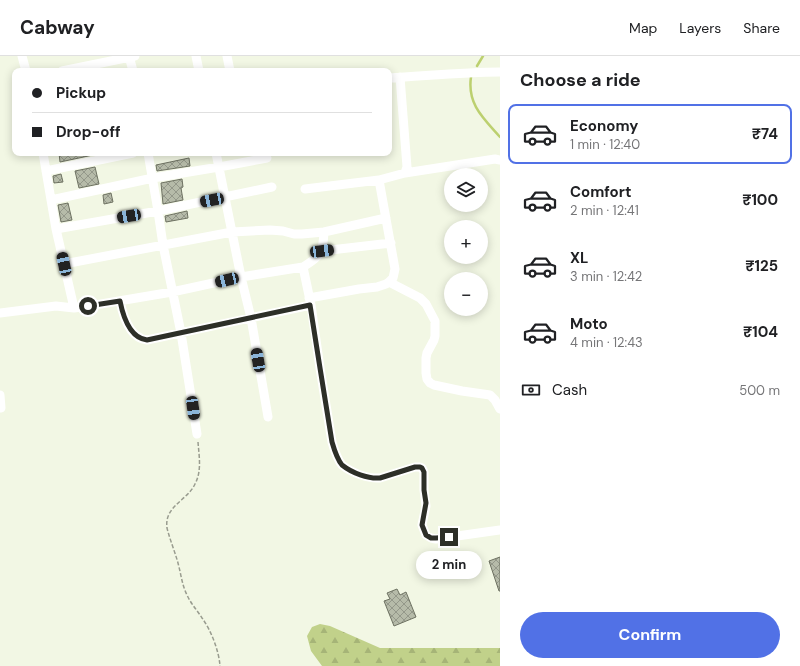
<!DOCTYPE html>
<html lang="en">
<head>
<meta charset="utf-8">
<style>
	body { margin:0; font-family:"DM Sans",sans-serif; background:#f6f6f6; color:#202124; height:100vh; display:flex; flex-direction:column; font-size:15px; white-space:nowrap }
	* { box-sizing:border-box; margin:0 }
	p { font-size:13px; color:#757577 }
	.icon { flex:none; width:22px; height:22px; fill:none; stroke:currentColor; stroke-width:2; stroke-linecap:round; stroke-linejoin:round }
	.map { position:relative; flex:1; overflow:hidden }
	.details { display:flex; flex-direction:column; background:#fff; width:300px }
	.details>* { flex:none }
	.hud { position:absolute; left:12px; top:12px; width:380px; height:88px; border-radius:8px; box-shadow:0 2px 10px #0003; display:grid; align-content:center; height:88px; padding:0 20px; background:#fff }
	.fabs { position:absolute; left:444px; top:112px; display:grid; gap:8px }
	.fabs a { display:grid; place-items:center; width:44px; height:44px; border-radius:50%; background:#fff; box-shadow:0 2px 10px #0003; font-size:20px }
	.end { position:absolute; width:18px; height:18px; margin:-9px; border:5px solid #2d2f28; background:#fff; box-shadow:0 0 0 2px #fff }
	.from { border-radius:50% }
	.bubble { position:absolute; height:28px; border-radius:14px; background:#fff; box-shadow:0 2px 10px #0003; font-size:13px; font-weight:700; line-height:28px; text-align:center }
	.car { position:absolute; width:12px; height:24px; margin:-12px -6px; border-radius:5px; box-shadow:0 0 3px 1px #0007; background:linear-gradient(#222 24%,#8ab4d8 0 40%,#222 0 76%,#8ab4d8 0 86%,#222 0) }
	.hud b { display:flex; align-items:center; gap:14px; height:38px; font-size:15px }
	.hud b+b { border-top:1px solid #e0e0e0 }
	.hud i { width:10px; height:10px; background:#202124 }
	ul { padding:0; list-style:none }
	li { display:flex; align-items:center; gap:12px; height:60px; margin:0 8px 6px; padding:0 12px; border:2px solid transparent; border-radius:8px }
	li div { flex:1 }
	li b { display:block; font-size:15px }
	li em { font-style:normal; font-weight:700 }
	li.selected { border-color:#5171e6 }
	li>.icon { width:36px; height:36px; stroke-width:1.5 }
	h2 { padding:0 20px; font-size:18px; line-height:48px }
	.pay { display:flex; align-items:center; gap:10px; height:44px; padding:0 20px; font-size:15px }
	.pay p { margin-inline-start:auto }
	.action { display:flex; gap:8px; margin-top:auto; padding:8px 20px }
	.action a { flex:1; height:46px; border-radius:24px; background:#5171e6; color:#fff; font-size:16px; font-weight:700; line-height:46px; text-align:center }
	header { display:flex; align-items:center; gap:24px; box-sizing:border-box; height:56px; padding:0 20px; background:#fff; border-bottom:1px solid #e0e0e0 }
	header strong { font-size:19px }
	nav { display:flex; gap:22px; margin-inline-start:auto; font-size:14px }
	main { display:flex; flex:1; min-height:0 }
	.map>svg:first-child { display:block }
	.forest { fill:url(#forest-firs) }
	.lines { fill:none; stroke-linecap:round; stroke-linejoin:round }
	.stream { stroke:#bcd06f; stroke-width:2.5 }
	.building { fill:url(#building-cross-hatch); stroke:#6e7262 }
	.path { stroke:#999c8f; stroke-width:1.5; stroke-dasharray:4 2; stroke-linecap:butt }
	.street { stroke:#fff; stroke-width:9 }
	.route { stroke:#2d2f28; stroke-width:5 }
</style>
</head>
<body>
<header>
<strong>Cabway</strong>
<nav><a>Map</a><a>Layers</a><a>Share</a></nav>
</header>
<main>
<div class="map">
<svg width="500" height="610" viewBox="0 0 500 610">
	<defs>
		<pattern id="forest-firs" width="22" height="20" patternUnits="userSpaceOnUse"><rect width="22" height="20" fill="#c1d18a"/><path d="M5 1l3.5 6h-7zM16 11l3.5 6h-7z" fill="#a6b477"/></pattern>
		<pattern id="building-cross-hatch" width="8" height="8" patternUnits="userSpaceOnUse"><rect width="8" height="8" fill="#b6bba9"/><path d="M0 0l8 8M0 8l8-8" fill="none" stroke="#94988a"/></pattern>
	</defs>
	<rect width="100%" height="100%" fill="#f2f7e4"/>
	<path class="forest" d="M320,568L330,570L380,592H500V610H322L311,595L307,580L312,571Z"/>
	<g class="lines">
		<path class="stream" d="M477,10L483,0
			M471,21C467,48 483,62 500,81"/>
	</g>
	<path class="building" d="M59,97H92L93,99L60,106Z
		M189,102L190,110L157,115L156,109Z
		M95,111L99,128L79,132L75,115Z
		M61,118L63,126L54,127L53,120Z
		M182,123L183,131L181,132L183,144L163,148L161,127Z
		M111,137L113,146L104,148L103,139Z
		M68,147L72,164L61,166L58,149Z
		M187,155L188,162L166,166L165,160Z
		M500,501V535H499L489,505Z
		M397,533L400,539L406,536L416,561L394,570L384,545L390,543L387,537Z"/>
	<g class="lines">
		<path class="path" d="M198,386C199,400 202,415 195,428C187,445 164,450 167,472C170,484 175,496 178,507C181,518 182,529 187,539C191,548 197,554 202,562C211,574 219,595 220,610"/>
		<path class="street" d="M22,0L26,15
			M129,0L133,15
			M196,0L199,15
			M227,0L230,15
			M62,15L135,0
			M389,22C426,20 463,16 500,16
			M43,97L56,173L74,252
			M148,97L158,155L163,189L181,277L197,378
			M216,97L241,221L251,262L268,361
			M46,115L133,97
			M405,117L495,103L500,104
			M305,133L379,124
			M51,144L153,122L219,111L267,102
			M56,173L158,155L272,131
			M322,195L391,187
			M64,208L232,176L270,174L283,175L294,178H302L324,176L386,162
			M303,211L311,249L320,312L332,386C334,393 337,403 342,409C352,417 368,423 380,422L415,411H420L422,412L424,416V434L426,450L422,469L426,479L431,482L436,483L500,474
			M389,226L420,242L426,248L435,265V280L434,284L427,297L426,302V317L427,323L430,327L434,329L462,335L490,339L495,344L500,353
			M309,242L359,233L377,231L386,228L389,226L393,222L395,213L379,124L405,117L407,111L400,21
			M120,245C123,260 130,282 147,284L311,249
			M0,257L56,250L74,252L101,248L172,236L241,221L303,211C321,200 323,197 324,176
			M0,339L1,352"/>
	</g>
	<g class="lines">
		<path class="route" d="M88,250L120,245C123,260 130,282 147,284L310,249L320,312L332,386C334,393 337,403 342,409C352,417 368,423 380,422L415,411H420L422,412L424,416V434L426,447L422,469L426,479L431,482H436L449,481"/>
	</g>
</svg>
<div class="fabs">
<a><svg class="icon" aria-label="layers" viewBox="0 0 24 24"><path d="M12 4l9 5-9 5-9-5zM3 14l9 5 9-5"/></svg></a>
<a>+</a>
<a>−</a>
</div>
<i class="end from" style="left:88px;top:250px"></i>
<i class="end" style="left:449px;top:481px"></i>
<div class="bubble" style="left:416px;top:495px;width:66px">2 min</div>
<i class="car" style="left:212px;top:144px;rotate:259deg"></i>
<i class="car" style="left:129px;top:160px;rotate:260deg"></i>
<i class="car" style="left:322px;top:195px;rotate:83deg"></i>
<i class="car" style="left:64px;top:208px;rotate:348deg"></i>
<i class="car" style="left:227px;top:224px;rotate:257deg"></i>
<i class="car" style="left:258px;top:304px;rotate:350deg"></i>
<i class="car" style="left:193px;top:352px;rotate:172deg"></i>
<div class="hud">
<b><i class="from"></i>Pickup</b>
<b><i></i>Drop-off</b>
</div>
</div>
<section class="details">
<h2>Choose a ride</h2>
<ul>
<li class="selected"><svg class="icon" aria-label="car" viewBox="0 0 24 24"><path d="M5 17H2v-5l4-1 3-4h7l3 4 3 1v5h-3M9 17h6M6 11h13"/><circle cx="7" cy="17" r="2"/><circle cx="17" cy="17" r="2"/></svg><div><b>Economy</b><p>1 min · 12:40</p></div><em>₹74</em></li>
<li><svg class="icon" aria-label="car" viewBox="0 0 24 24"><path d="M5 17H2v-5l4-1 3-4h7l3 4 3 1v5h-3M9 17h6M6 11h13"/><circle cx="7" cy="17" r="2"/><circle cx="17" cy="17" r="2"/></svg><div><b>Comfort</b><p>2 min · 12:41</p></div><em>₹100</em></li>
<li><svg class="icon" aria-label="car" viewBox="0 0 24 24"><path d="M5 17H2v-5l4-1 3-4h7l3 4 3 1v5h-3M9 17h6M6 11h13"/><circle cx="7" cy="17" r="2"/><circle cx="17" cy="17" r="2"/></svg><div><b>XL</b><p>3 min · 12:42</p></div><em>₹125</em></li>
<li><svg class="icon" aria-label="car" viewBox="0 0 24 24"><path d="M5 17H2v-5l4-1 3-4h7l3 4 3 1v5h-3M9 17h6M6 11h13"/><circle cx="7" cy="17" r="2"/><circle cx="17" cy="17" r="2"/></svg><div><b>Moto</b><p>4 min · 12:43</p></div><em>₹104</em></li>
</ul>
<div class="pay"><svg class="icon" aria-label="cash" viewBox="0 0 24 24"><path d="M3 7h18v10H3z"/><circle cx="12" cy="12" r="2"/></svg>Cash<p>500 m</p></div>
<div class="action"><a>Confirm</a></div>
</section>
</main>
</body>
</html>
